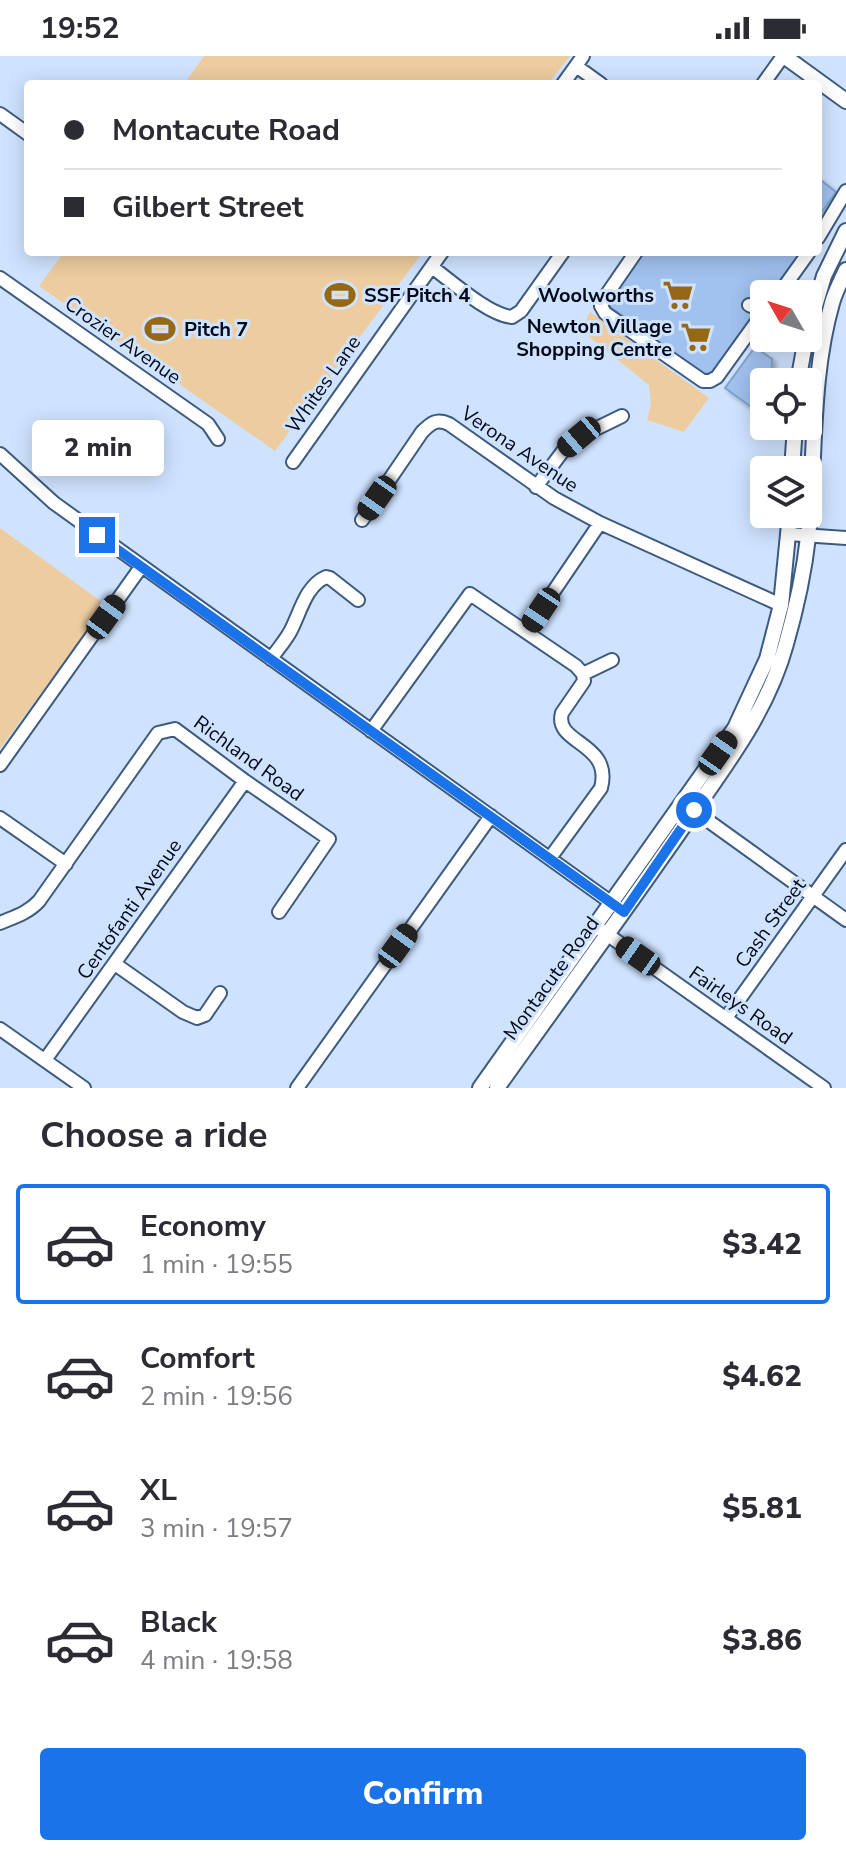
<!DOCTYPE html>
<html lang="en">
<head>
<meta charset="utf-8">
<style>
	body { margin:0; font-family:"Nunito Sans",sans-serif; background:#f7f7f7; color:#2b2b33; height:100vh; display:flex; flex-direction:column; font-size:30px; white-space:nowrap }
	* { box-sizing:border-box; margin:0 }
	p { font-size:26px; color:#7c7c81 }
	.icon { flex:none; width:44px; height:44px; fill:none; stroke:currentColor; stroke-width:2; stroke-linecap:round; stroke-linejoin:round }
	.map { position:relative; height:1032px; overflow:hidden }
	.sheet { display:flex; flex-direction:column; background:#fff; flex:1 }
	.sheet>* { flex:none }
	.banner { position:absolute; left:24px; top:24px; width:798px; height:176px; border-radius:8px; box-shadow:0 4px 20px #0003; display:grid; align-content:center; height:176px; padding:0 40px; background:#fff }
	.needle { width:52px; rotate:309deg }
	.tools { position:absolute; left:750px; top:224px; display:grid; gap:16px }
	.tools a { display:grid; place-items:center; width:72px; height:72px; border-radius:8px; background:#fff; box-shadow:0 4px 20px #0003; font-size:40px }
	.end { position:absolute; width:36px; height:36px; margin:-18px; border:10px solid #1a73e8; background:#fff; box-shadow:0 0 0 4px #fff }
	.from { border-radius:50% }
	.bubble { position:absolute; height:56px; border-radius:8px; background:#fff; box-shadow:0 4px 20px #0003; font-size:26px; font-weight:800; line-height:56px; text-align:center }
	.car { position:absolute; width:24px; height:48px; margin:-24px -12px; border-radius:10px; box-shadow:0 0 6px 2px #0007; background:linear-gradient(#222 24%,#8ab4d8 0 40%,#222 0 76%,#8ab4d8 0 86%,#222 0) }
	.banner b { display:flex; align-items:center; gap:28px; height:76px; font-size:30px }
	.banner b+b { border-top:2px solid #e1e1e2 }
	.banner i { width:20px; height:20px; background:#2b2b33 }
	ul { padding:0; list-style:none }
	li { display:flex; align-items:center; gap:24px; height:120px; margin:0 16px 12px; padding:0 24px; border:4px solid transparent; border-radius:8px }
	li div { flex:1 }
	li b { display:block; font-size:30px }
	li em { font-style:normal; font-weight:800 }
	li.selected { border-color:#1a73e8 }
	li>.icon { width:72px; height:72px; stroke-width:1.5 }
	h2 { padding:0 40px; font-size:36px; line-height:96px }
	.cta { display:flex; gap:16px; margin-top:auto; padding:16px 40px }
	.cta a { flex:1; height:92px; border-radius:8px; background:#1a73e8; color:#fff; font-size:32px; font-weight:800; line-height:92px; text-align:center }
	.status { display:flex; justify-content:space-between; align-items:center; height:56px; padding:0 40px; background:#fff; direction:ltr }
	.status svg { height:22px; fill:currentColor }
	.map>svg:first-child { display:block }
	.green { fill:#edcd9f }
	.building { fill:#a1c1ee; stroke:#82a1cd; stroke-width:2; filter:url(#shadow) }
	.lines { fill:none; stroke-linecap:round; stroke-linejoin:round }
	.minor-casing { stroke:#3d5a81; stroke-width:16 }
	.major-casing { stroke:#3d5a81; stroke-width:18 }
	.minor { stroke:#fff; stroke-width:12 }
	.major { stroke:#fff; stroke-width:14 }
	.route { stroke:#1a73e8; stroke-width:10 }
	.labels { text-anchor:middle; stroke-width:6; stroke-linejoin:round; paint-order:stroke }
	.poi-label { font-size:20px; font-weight:bold; fill:#030b1a; stroke:#cfe3ff; text-anchor:start }
	.street-label { font-size:20px; fill:#030b1a; stroke:#cfe3ff }
</style>
</head>
<body>
<div class="status"><b>19:52</b><svg viewBox="0 0 49 12"><path d="M0 12V9h3v3zM5 12V6h3v6zM10 12V3h3v9zM15 12V0h3v12zM26 1h20v11H26zM47 4h2v5h-2z"/></svg></div>
<div class="map">
<svg width="846" height="1032" viewBox="0 0 846 1032">
	<defs>
		<filter id="shadow"><feDropShadow dx="3.5" dy="3.5" stdDeviation="2" flood-color="#0004"/></filter>
	</defs>
	<rect width="100%" height="100%" fill="#cfe3ff"/>
	<path class="green" d="M204,0H570L548,28H184Z
		M64,196H423L275,395L39,230Z
		M590,256L709,342L684,376L647,364L651,348L649,329L589,281C584,274 585,263 590,256Z
		M0,472L106,549L0,693Z"/>
	<path class="building" d="M818,122L836,136L818,161Z
		M640,196H800L802,197L771,238H764V247L712,317L703,318L609,250L618,227Z
		M755,291L772,303L771,326H764V345L757,355L725,332Z"/>
	<g class="lines">
		<g class="minor-casing">
			<path id="minor" d="M576,10L601,28
				M563,28L583,0
				M763,28L783,0
				M0,58L28,78
				M818,182L846,135
				M636,196L605,241L601,250L605,257L703,325H710L717,321L758,264H764
				M432,211C452,226 489,259 512,261L521,255L563,196
				M0,222L208,368L218,383
				M779,238L809,196
				M749,249L758,253H764
				M0,398L54,447L616,850
				M293,406L442,196
				M536,431L563,395L579,381L622,360
				M362,464L422,376C431,367 437,362 449,368L554,442L600,467L781,549
				M788,478L846,482
				M526,576L600,467
				M271,603C277,594 285,585 290,576C300,558 305,530 326,521L330,522L358,544
				M583,618L612,604
				M371,675L470,538L576,610L583,618L584,625L562,657C553,688 613,686 601,732L550,802
				M0,709L141,511
				M689,751L846,864
				M0,762L66,808
				M0,867C14,861 28,857 39,845L158,677L175,673L245,725L329,783L279,856
				M601,874L824,1032
				M115,908L183,956L197,962L205,959L220,937
				M726,962L846,794
				M0,973L84,1032
				M45,1004L245,725
				M297,1032L491,760"/>
		</g>
		<g class="major-casing">
			<path id="major" d="M784,0L846,45
				M808,274L824,220L846,175
				M798,326L806,282
				M792,414L795,370
				M480,1032L735,672L767,603L781,549L790,458
				M497,1032C559,945 622,859 683,771C723,712 767,658 786,588C796,553 804,517 808,481C816,403 810,324 832,247C835,236 841,225 846,214"/>
		</g>
		<use href="#minor" class="minor"/>
		<use href="#major" class="major"/>
	</g>
	<g class="lines">
		<path class="route" d="M97,479L624,856L694,754"/>
	</g>
	<defs>
		<g id="stadium-bare" transform="scale(2.4)"><path d="M0-5a6.5 5 0 1 0 0 10a6.5 5 0 1 0 0-10ZM-3.5-1.8h7v3.6h-7Z" fill="#946814" stroke="#cfe3ff" stroke-width="2.5" paint-order="stroke"/></g>
		<g id="supermarket-bare" transform="scale(2.4)"><path d="M-6-5.5h2.5l.6 2H6L4.5 2H-2.5L-4.4-4H-6ZM-1.5 3.2a1.3 1.3 0 1 0 .1 0ZM3 3.2a1.3 1.3 0 1 0 .1 0Z" fill="#946814" stroke="#cfe3ff" stroke-width="2.5" paint-order="stroke"/></g>
	</defs>
	<g fill-rule="evenodd">
		<use href="#stadium-bare" x="340" y="239"/>
		<use href="#supermarket-bare" x="678" y="239"/>
		<use href="#stadium-bare" x="160" y="273"/>
		<use href="#supermarket-bare" x="696" y="281"/>
	</g>
	<g class="labels">
		<g class="poi-label">
			<text x="364" y="246">SSF Pitch 4</text>
			<text x="654" y="246" text-anchor="end">Woolworths</text>
			<text x="672" y="277" text-anchor="end">Newton Village<tspan x="672" dy="23">Shopping Centre</tspan></text>
			<text x="184" y="280">Pitch 7</text>
		</g>
		<g class="street-label">
			<text transform="translate(123 284) rotate(35)" y="7">Crozier Avenue</text>
			<text transform="translate(323 328) rotate(-55)" y="7">Whites Lane</text>
			<text transform="translate(520 393) rotate(34)" y="7">Verona Avenue</text>
			<text transform="translate(249 702) rotate(36)" y="7">Richland Road</text>
			<text transform="translate(129 853) rotate(-55)" y="7">Centofanti Avenue</text>
			<text transform="translate(770 867) rotate(-54)" y="7">Cash Street</text>
			<text transform="translate(551 922) rotate(-54)" y="7">Montacute Road</text>
			<text transform="translate(741 949) rotate(35)" y="7">Fairleys Road</text>
		</g>
	</g>
</svg>
<div class="tools">
<a><svg class="needle" viewBox="-14 -14 28 28"><path d="M0-13l5 13h-10z" fill="#e53935"/><path d="M0 13l5-13h-10z" fill="#7c7c81"/></svg></a>
<a><svg class="icon" aria-label="locate" viewBox="0 0 24 24"><circle cx="12" cy="12" r="6"/><path d="M12 2v4M12 18v4M2 12h4M18 12h4"/></svg></a>
<a><svg class="icon" aria-label="layers" viewBox="0 0 24 24"><path d="M12 4l9 5-9 5-9-5zM3 14l9 5 9-5"/></svg></a>
</div>
<i class="end from" style="left:694px;top:754px"></i>
<i class="end" style="left:97px;top:479px"></i>
<div class="bubble" style="left:32px;top:364px;width:132px">2 min</div>
<i class="car" style="left:579px;top:381px;rotate:230deg"></i>
<i class="car" style="left:377px;top:442px;rotate:215deg"></i>
<i class="car" style="left:541px;top:554px;rotate:214deg"></i>
<i class="car" style="left:106px;top:561px;rotate:36deg"></i>
<i class="car" style="left:718px;top:697px;rotate:35deg"></i>
<i class="car" style="left:398px;top:890px;rotate:36deg"></i>
<i class="car" style="left:638px;top:900px;rotate:305deg"></i>
<div class="banner">
<b><i class="from"></i>Montacute Road</b>
<b><i></i>Gilbert Street</b>
</div>
</div>
<section class="sheet">
<h2>Choose a ride</h2>
<ul>
<li class="selected"><svg class="icon" aria-label="car" viewBox="0 0 24 24"><path d="M5 17H2v-5l4-1 3-4h7l3 4 3 1v5h-3M9 17h6M6 11h13"/><circle cx="7" cy="17" r="2"/><circle cx="17" cy="17" r="2"/></svg><div><b>Economy</b><p>1 min · 19:55</p></div><em>$3.42</em></li>
<li><svg class="icon" aria-label="car" viewBox="0 0 24 24"><path d="M5 17H2v-5l4-1 3-4h7l3 4 3 1v5h-3M9 17h6M6 11h13"/><circle cx="7" cy="17" r="2"/><circle cx="17" cy="17" r="2"/></svg><div><b>Comfort</b><p>2 min · 19:56</p></div><em>$4.62</em></li>
<li><svg class="icon" aria-label="car" viewBox="0 0 24 24"><path d="M5 17H2v-5l4-1 3-4h7l3 4 3 1v5h-3M9 17h6M6 11h13"/><circle cx="7" cy="17" r="2"/><circle cx="17" cy="17" r="2"/></svg><div><b>XL</b><p>3 min · 19:57</p></div><em>$5.81</em></li>
<li><svg class="icon" aria-label="car" viewBox="0 0 24 24"><path d="M5 17H2v-5l4-1 3-4h7l3 4 3 1v5h-3M9 17h6M6 11h13"/><circle cx="7" cy="17" r="2"/><circle cx="17" cy="17" r="2"/></svg><div><b>Black</b><p>4 min · 19:58</p></div><em>$3.86</em></li>
</ul>
<div class="cta"><a>Confirm</a></div>
</section>
</body>
</html>
